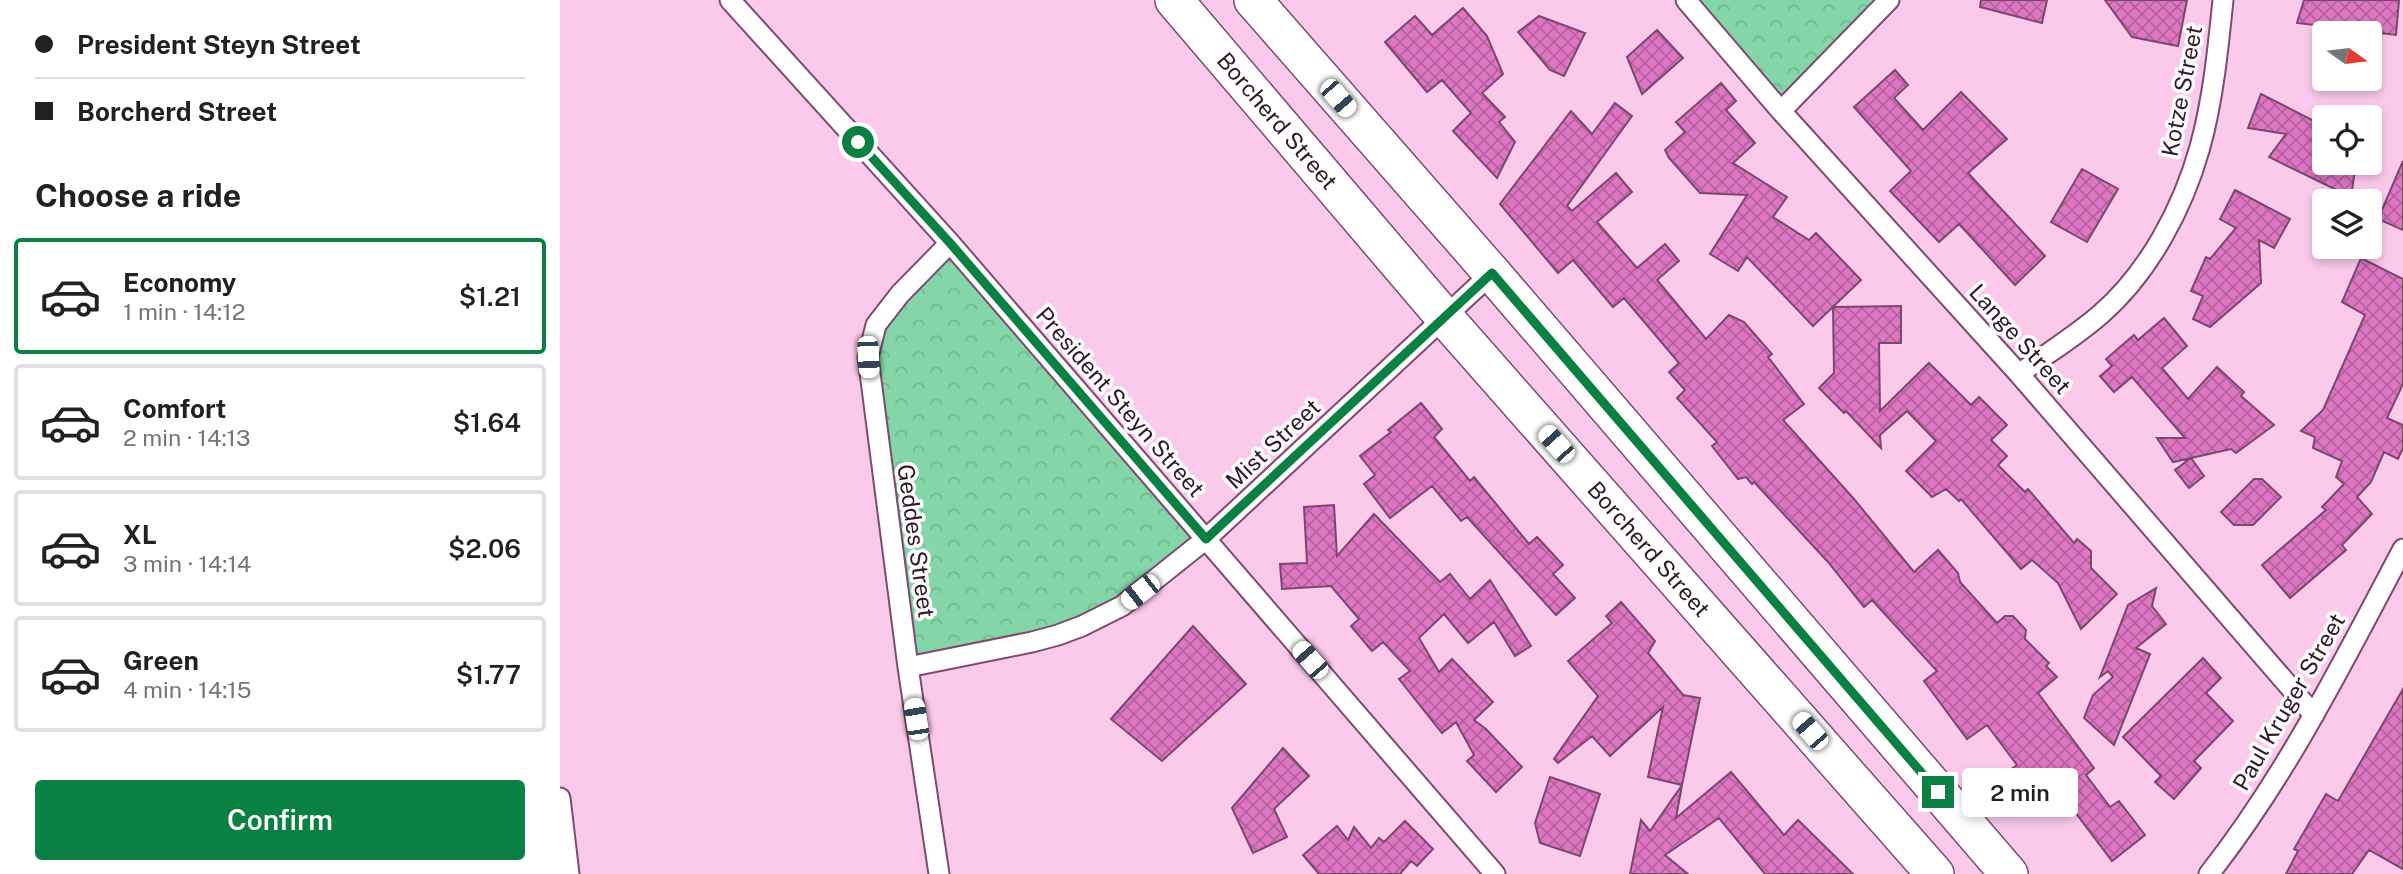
<!DOCTYPE html>
<html lang="en">
<head>
<meta charset="utf-8">
<style>
	body { margin:0; font-family:"Public Sans",sans-serif; background:#f6f6f6; color:#202124; height:100vh; display:flex; flex-direction:column; font-size:26px; white-space:nowrap }
	* { box-sizing:border-box; margin:0 }
	p { font-size:23px; color:#757577 }
	.icon { flex:none; width:38px; height:38px; fill:none; stroke:currentColor; stroke-width:2; stroke-linecap:round; stroke-linejoin:round }
	.map { position:relative; flex:1; overflow:hidden }
	.side { display:flex; flex-direction:column; background:#fff; width:560px }
	.side>* { flex:none }
	.guide { display:grid; align-content:center; height:154px; padding:0 35px; background:#fff }
	.needle { width:46px; rotate:104deg }
	.fabs { position:absolute; left:1752px; top:21px; display:grid; gap:14px }
	.fabs a { display:grid; place-items:center; width:70px; height:70px; border-radius:7px; background:#fff; box-shadow:0 4px 10px #0003; font-size:35px }
	.end { position:absolute; width:32px; height:32px; margin:-16px; border:9px solid #0b8043; background:#fff; box-shadow:0 0 0 4px #fff }
	.from { border-radius:50% }
	.bubble { position:absolute; height:49px; border-radius:7px; background:#fff; box-shadow:0 4px 10px #0003; font-size:23px; font-weight:600; line-height:49px; text-align:center }
	.car { position:absolute; width:21px; height:42px; margin:-21px -10px; border-radius:9px; box-shadow:0 0 5px 2px #0007; background:linear-gradient(#fff 24%,#345 0 40%,#fff 0 76%,#345 0 86%,#fff 0) }
	.guide b { display:flex; align-items:center; gap:24px; height:66px; font-size:26px }
	.guide b+b { border-top:2px solid #e0e0e0 }
	.guide i { width:18px; height:18px; background:#202124 }
	ul { padding:0; list-style:none }
	li { display:flex; align-items:center; gap:21px; height:116px; margin:0 14px 10px; padding:0 21px; border:4px solid #e0e0e0; border-radius:7px }
	li div { flex:1 }
	li b { display:block; font-size:26px }
	li em { font-style:normal; font-weight:600 }
	li.current { border-color:#0b8043 }
	li>.icon { width:63px; height:63px; stroke-width:1.5 }
	h2 { padding:0 35px; font-size:32px; line-height:84px }
	.button { display:flex; gap:14px; margin-top:auto; padding:14px 35px }
	.button a { flex:1; height:80px; border-radius:7px; background:#0b8043; color:#fff; font-size:28px; font-weight:600; line-height:80px; text-align:center }
	main { display:flex; flex:1; min-height:0 }
	.map>svg:first-child { display:block }
	.park { fill:url(#park-crowns) }
	.building { fill:url(#building-cross-hatch); stroke:#7b476d; stroke-width:2 }
	.lines { fill:none; stroke-linecap:round; stroke-linejoin:round }
	.street-casing { stroke:#7e4a70; stroke-width:23 }
	.highway-casing { stroke:#7e4a70; stroke-width:40 }
	.street { stroke:#fff; stroke-width:19 }
	.highway { stroke:#fff; stroke-width:37 }
	.route { stroke:#0b8043; stroke-width:9 }
	.labels { text-anchor:middle; stroke-width:7; stroke-linejoin:round; paint-order:stroke }
	.street-label { font-size:23px; fill:#301a2a; stroke:#fcfcfc }
</style>
</head>
<body>
<main>
<section class="side">
<div class="guide">
<b><i class="from"></i>President Steyn Street</b>
<b><i></i>Borcherd Street</b>
</div>
<h2>Choose a ride</h2>
<ul>
<li class="current"><svg class="icon" aria-label="car" viewBox="0 0 24 24"><path d="M5 17H2v-5l4-1 3-4h7l3 4 3 1v5h-3M9 17h6M6 11h13"/><circle cx="7" cy="17" r="2"/><circle cx="17" cy="17" r="2"/></svg><div><b>Economy</b><p>1 min · 14:12</p></div><em>$1.21</em></li>
<li><svg class="icon" aria-label="car" viewBox="0 0 24 24"><path d="M5 17H2v-5l4-1 3-4h7l3 4 3 1v5h-3M9 17h6M6 11h13"/><circle cx="7" cy="17" r="2"/><circle cx="17" cy="17" r="2"/></svg><div><b>Comfort</b><p>2 min · 14:13</p></div><em>$1.64</em></li>
<li><svg class="icon" aria-label="car" viewBox="0 0 24 24"><path d="M5 17H2v-5l4-1 3-4h7l3 4 3 1v5h-3M9 17h6M6 11h13"/><circle cx="7" cy="17" r="2"/><circle cx="17" cy="17" r="2"/></svg><div><b>XL</b><p>3 min · 14:14</p></div><em>$2.06</em></li>
<li><svg class="icon" aria-label="car" viewBox="0 0 24 24"><path d="M5 17H2v-5l4-1 3-4h7l3 4 3 1v5h-3M9 17h6M6 11h13"/><circle cx="7" cy="17" r="2"/><circle cx="17" cy="17" r="2"/></svg><div><b>Green</b><p>4 min · 14:15</p></div><em>$1.77</em></li>
</ul>
<div class="button"><a>Confirm</a></div>
</section>
<div class="map">
<svg width="1843" height="874" viewBox="0 0 1843 874">
	<defs>
		<pattern id="park-crowns" width="20" height="18" patternUnits="userSpaceOnUse" patternTransform="scale(1.75)"><rect width="20" height="18" fill="#84d6a8"/><path d="M2 6a3 3 0 1 1 6 0M12 15a3 3 0 1 1 6 0" fill="none" stroke="#72b791"/></pattern>
		<pattern id="building-cross-hatch" width="8" height="8" patternUnits="userSpaceOnUse" patternTransform="scale(1.75)"><rect width="8" height="8" fill="#df76c4"/><path d="M0 0l8 8M0 8l8-8" fill="none" stroke="#b5609f"/></pattern>
	</defs>
	<rect width="100%" height="100%" fill="#fbcaeb"/>
	<path class="park" d="M1135,0H1336L1223,100Z
		M393,253L637,535L562,600L511,625L467,637L347,657L307,331Z"/>
	<path class="building" d="M1421,0H1487L1482,23L1420,7Z
		M1545,0H1627L1618,46L1572,37Z
		M1744,0H1839L1836,35L1737,23Z
		M903,8L927,36L943,74L922,93L945,117L939,122L955,142L937,178L893,131L911,113L882,80L867,92L825,42L855,16L872,35Z
		M979,16L1025,33L1004,76L990,70L958,32Z
		M1097,30L1123,58L1082,94L1067,57Z
		M1335,70L1348,85L1334,98L1363,130L1401,92L1447,139L1408,173L1485,256L1455,285L1399,224L1379,242L1330,191L1351,171L1294,107Z
		M1161,83L1176,101L1166,110L1195,143L1173,163L1227,197L1213,217L1249,240L1256,233L1301,280L1253,326L1187,257L1178,271L1150,254L1187,195L1140,193L1109,158L1105,150L1125,132L1116,122Z
		M1701,94L1764,126V163H1796L1791,197L1709,157L1726,134L1688,128Z
		M1055,103L1072,116L1007,206L1012,211L1056,173L1072,192L1037,222L1077,268L1105,244L1119,261L1097,280L1146,339L1169,315L1184,322L1212,354L1208,357L1244,404L1223,420L1294,499L1354,572L1378,550L1398,573L1400,582L1437,623L1445,616H1453L1466,630L1465,639L1489,663L1486,666L1497,677L1478,693L1534,768L1526,775L1550,807L1559,801L1585,835L1552,861L1493,783L1465,803L1443,775L1457,765L1427,725L1407,739L1364,681L1377,671L1312,600L1304,607L1268,562L1194,482L1192,484L1186,477L1178,479L1152,446L1157,442L1117,398L1125,390L1109,372L1119,363L1064,298L1053,307L1013,260L998,273L940,204L1011,111L1032,134Z
		M1843,161V230L1818,219Z
		M1522,169L1558,189L1527,242L1491,222Z
		M1675,190L1730,219L1714,248L1699,240L1701,283L1650,327L1633,319L1643,296L1631,291L1646,257L1650,259L1676,228L1660,219Z
		M1801,258L1843,279V384L1827,418L1843,425V448L1838,459L1824,452L1811,482L1797,497L1812,514L1782,545L1786,550L1730,598L1702,565L1766,510L1762,507L1784,484L1776,477L1782,461L1753,448L1755,437L1741,431L1763,410L1805,315L1782,302Z
		M1341,306V343H1319L1320,411L1369,363L1411,405L1419,397L1447,425L1431,440L1447,456L1438,465L1465,492L1468,489L1514,543L1517,539L1531,551V568L1557,594L1521,629L1498,583L1472,560L1461,569L1401,499L1399,501L1386,489L1372,497L1346,471L1376,441L1347,411L1320,435L1321,448L1286,411L1284,413L1259,388L1274,373L1273,307Z
		M1604,318L1627,346L1602,368L1628,399L1657,367L1684,392L1681,396L1714,425L1676,453L1671,449L1613,462L1597,438H1625L1572,377L1554,392L1540,376L1552,366L1546,359L1574,335L1578,340Z
		M861,403L882,429L874,437L910,481L914,477L969,544L977,537L1003,565L993,574L1015,598L996,615L907,517L901,521L872,486L830,518L804,484L815,475L800,456L831,432L828,430Z
		M1631,458L1644,476L1629,488L1615,470Z
		M1694,479H1702L1721,497L1693,525H1674L1661,512Z
		M774,505L777,556L814,514L880,582L890,574L910,599L930,580L971,646L955,656L934,622L908,643L884,614L859,638L879,672L892,659L933,702L914,720L926,729L962,767L936,792L907,761L914,755L896,722L882,733L839,679L850,671L823,642L812,651L791,626L799,619L771,586L722,589L720,564L747,563L744,507Z
		M1596,588L1592,606L1606,624L1576,648L1590,654L1554,745L1524,718L1533,695L1553,677L1548,671L1540,677L1568,605Z
		M1061,602L1095,641L1088,653L1123,695L1140,698L1122,785L1088,777L1103,707L1050,756L1032,736L998,763L994,759L1038,696L1008,661L1052,623L1046,616Z
		M633,626L686,684L602,761L551,719Z
		M1643,658L1661,678L1646,693L1673,721L1634,761L1641,768L1614,799L1595,782L1601,776L1563,737Z
		M1843,689V869L1809,850L1792,874H1726L1738,851L1734,849L1766,794L1778,801Z
		M723,748L749,776L714,809L727,837L693,853L672,808Z
		M1171,772L1224,835L1238,820L1293,874H1205L1159,818L1105,855L1128,874H1070L1081,820L1090,831L1122,785L1116,818Z
		M990,777L1040,794L1020,856L980,843L975,823Z
		M845,821L873,849L857,866L851,861L840,874H759L743,855L777,826L788,840L794,827L811,848L819,838L824,842Z"/>
	<g class="lines">
		<g class="street-casing">
			<path id="street" d="M170,0L390,243L935,874
				M1126,0L1221,111L1459,374L1754,715
				M1221,111L1329,0
				M1459,374C1486,354 1516,336 1541,314C1589,272 1623,208 1640,147C1653,100 1658,49 1663,0
				M348,667L472,642L498,635L522,626L562,606L646,539L932,273
				M0,798L9,874
				M379,874L348,667L308,357L316,325L340,294L390,243
				M1649,874C1727,775 1784,660 1843,549"/>
		</g>
		<g class="highway-casing">
			<g id="highway">
				<path id="s1" d="M614,0L885,318L1375,874"/>
				<path d="M693,0L932,273L1449,874"/>
			</g>
		</g>
		<use href="#street" class="street"/>
		<use href="#highway" class="highway"/>
	</g>
	<g class="lines">
		<path class="route" d="M298,142L390,243L646,539L932,273L1378,792"/>
	</g>
	<g class="labels">
		<g class="street-label">
			<text transform="translate(1622 91) rotate(-79)" y="8">Kotze Street</text>
			<text dy="8" stroke="none"><textPath href="#s1" startOffset="159">Borcherd Street</textPath></text>
			<text transform="translate(1460 339) rotate(48)" y="8">Lange Street</text>
			<text transform="translate(560 402) rotate(49)" y="8">President Steyn Street</text>
			<text transform="translate(713 444) rotate(-43)" y="8">Mist Street</text>
			<text transform="translate(356 541) rotate(82)" y="8">Geddes Street</text>
			<text dy="8" stroke="none"><textPath href="#s1" startOffset="726">Borcherd Street</textPath></text>
			<text transform="translate(1729 702) rotate(-60)" y="8">Paul Kruger Street</text>
		</g>
	</g>
</svg>
<div class="fabs">
<a><svg class="needle" viewBox="-14 -14 28 28"><path d="M0-13l5 13h-10z" fill="#e53935"/><path d="M0 13l5-13h-10z" fill="#757577"/></svg></a>
<a><svg class="icon" aria-label="locate" viewBox="0 0 24 24"><circle cx="12" cy="12" r="6"/><path d="M12 2v4M12 18v4M2 12h4M18 12h4"/></svg></a>
<a><svg class="icon" aria-label="layers" viewBox="0 0 24 24"><path d="M12 4l9 5-9 5-9-5zM3 14l9 5 9-5"/></svg></a>
</div>
<i class="end from" style="left:298px;top:142px"></i>
<i class="end" style="left:1378px;top:792px"></i>
<div class="bubble" style="left:1402px;top:768px;width:116px">2 min</div>
<i class="car" style="left:778px;top:98px;rotate:139deg"></i>
<i class="car" style="left:308px;top:357px;rotate:177deg"></i>
<i class="car" style="left:996px;top:444px;rotate:318deg"></i>
<i class="car" style="left:580px;top:592px;rotate:232deg"></i>
<i class="car" style="left:750px;top:660px;rotate:319deg"></i>
<i class="car" style="left:356px;top:719px;rotate:351deg"></i>
<i class="car" style="left:1250px;top:731px;rotate:319deg"></i>
</div>
</main>
</body>
</html>
